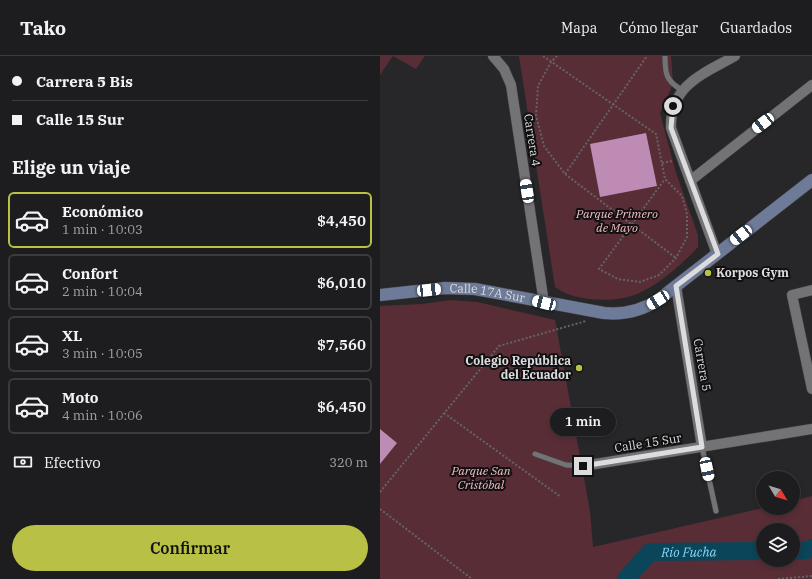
<!DOCTYPE html>
<html lang="es">
<head>
<meta charset="utf-8">
<style>
	body { margin:0; font-family:"IBM Plex Serif",serif; background:#252628; color:#f1f3f6; height:100vh; display:flex; flex-direction:column; font-size:15px; white-space:nowrap }
	* { box-sizing:border-box; margin:0 }
	p { font-size:13px; color:#a0a2a4 }
	.icon { flex:none; width:22px; height:22px; fill:none; stroke:currentColor; stroke-width:2; stroke-linecap:round; stroke-linejoin:round }
	.map { position:relative; flex:1; overflow:hidden }
	.panel { display:flex; flex-direction:column; background:#1d1d1f; width:380px }
	.panel>* { flex:none }
	.guide { display:grid; align-content:center; height:88px; padding:0 12px; background:#1d1d1f }
	.needle { width:26px; rotate:128deg }
	.buttons { position:absolute; left:376px; top:415px; display:grid; gap:8px }
	.buttons a { display:grid; place-items:center; width:44px; height:44px; border-radius:50%; background:#1d1d1f; box-shadow:0 2px 6px #0003,0 0 0 1px #3b3b3d; font-size:20px }
	.end { position:absolute; width:18px; height:18px; margin:-9px; border:5px solid #dcdcde; background:#111; box-shadow:0 0 0 2px #111 }
	.from { border-radius:50% }
	.bubble { position:absolute; height:28px; border-radius:14px; background:#1d1d1f; box-shadow:0 2px 6px #0003,0 0 0 1px #3b3b3d; font-size:13px; font-weight:600; line-height:28px; text-align:center }
	.car { position:absolute; width:12px; height:24px; margin:-12px -6px; border-radius:5px; box-shadow:0 0 3px 1px #0007; background:linear-gradient(#fff 24%,#345 0 40%,#fff 0 76%,#345 0 86%,#fff 0) }
	.guide b { display:flex; align-items:center; gap:14px; height:38px; font-size:15px }
	.guide b+b { border-top:1px solid #3b3b3d }
	.guide i { width:10px; height:10px; background:#f1f3f6 }
	ul { padding:0; list-style:none }
	li { display:flex; align-items:center; gap:12px; height:56px; margin:0 8px 6px; padding:0 4px; border:2px solid #3b3b3d; border-radius:6px }
	li div { flex:1 }
	li b { display:block; font-size:15px }
	li em { font-style:normal; font-weight:600 }
	li.active { border-color:#b9c046 }
	li>.icon { width:36px; height:36px; stroke-width:1.5 }
	h2 { padding:0 12px; font-size:18px; line-height:48px }
	.pay { display:flex; align-items:center; gap:10px; height:44px; padding:0 12px; font-size:15px }
	.pay p { margin-inline-start:auto }
	.cta { display:flex; gap:8px; margin-top:auto; padding:8px 12px }
	.cta a { flex:1; height:46px; border-radius:24px; background:#b9c046; color:#111; font-size:16px; font-weight:600; line-height:46px; text-align:center }
	header { display:flex; align-items:center; gap:24px; box-sizing:border-box; height:56px; padding:0 20px; background:#1d1d1f; border-bottom:1px solid #3b3b3d }
	header strong { font-size:19px }
	nav { display:flex; gap:22px; margin-inline-start:auto; font-size:14px }
	main { display:flex; flex:1; min-height:0 }
	.map>svg:first-child { display:block }
	.green { fill:#592d36; fill-rule:evenodd }
	.lines { fill:none; stroke-linecap:round; stroke-linejoin:round }
	.river { stroke:#0a455a; stroke-width:18 }
	.building { fill:#bd8bb4 }
	.lane-casing { stroke:#454447; stroke-width:6 }
	.street-casing { stroke:#454447; stroke-width:11 }
	.secondary-casing { stroke:#454447; stroke-width:13 }
	.path { stroke:#646466; stroke-width:2; stroke-dasharray:2 2; stroke-linecap:butt }
	.lane { stroke:#737275; stroke-width:5 }
	.street { stroke:#737275; stroke-width:10 }
	.secondary { stroke:#6d7b99; stroke-width:12 }
	.route { stroke:#dcdcde; stroke-width:5 }
	.poi-dot { fill:#b9c046; stroke:#101011; stroke-width:1.5 }
	.labels { text-anchor:middle; stroke-width:4; stroke-linejoin:round; paint-order:stroke }
	.street-label { font-size:12px; fill:#dcdcde; stroke:#101011 }
	.park-label { font-size:12px; font-style:italic; fill:#f6bcc6; stroke:#101011 }
	.poi-label { font-size:12px; font-weight:bold; fill:#dcdcde; stroke:#101011; text-anchor:start }
	.water-label { font-size:13px; font-style:italic; fill:#88d6f8; stroke:#101011 }
</style>
</head>
<body>
<header>
<strong>Tako</strong>
<nav><a>Mapa</a><a>Cómo llegar</a><a>Guardados</a></nav>
</header>
<main>
<section class="panel">
<div class="guide">
<b><i class="from"></i>Carrera 5 Bis</b>
<b><i></i>Calle 15 Sur</b>
</div>
<h2>Elige un viaje</h2>
<ul>
<li class="active"><svg class="icon" aria-label="car" viewBox="0 0 24 24"><path d="M5 17H2v-5l4-1 3-4h7l3 4 3 1v5h-3M9 17h6M6 11h13"/><circle cx="7" cy="17" r="2"/><circle cx="17" cy="17" r="2"/></svg><div><b>Económico</b><p>1 min · 10:03</p></div><em>$4,450</em></li>
<li><svg class="icon" aria-label="car" viewBox="0 0 24 24"><path d="M5 17H2v-5l4-1 3-4h7l3 4 3 1v5h-3M9 17h6M6 11h13"/><circle cx="7" cy="17" r="2"/><circle cx="17" cy="17" r="2"/></svg><div><b>Confort</b><p>2 min · 10:04</p></div><em>$6,010</em></li>
<li><svg class="icon" aria-label="car" viewBox="0 0 24 24"><path d="M5 17H2v-5l4-1 3-4h7l3 4 3 1v5h-3M9 17h6M6 11h13"/><circle cx="7" cy="17" r="2"/><circle cx="17" cy="17" r="2"/></svg><div><b>XL</b><p>3 min · 10:05</p></div><em>$7,560</em></li>
<li><svg class="icon" aria-label="car" viewBox="0 0 24 24"><path d="M5 17H2v-5l4-1 3-4h7l3 4 3 1v5h-3M9 17h6M6 11h13"/><circle cx="7" cy="17" r="2"/><circle cx="17" cy="17" r="2"/></svg><div><b>Moto</b><p>4 min · 10:06</p></div><em>$6,450</em></li>
</ul>
<div class="pay"><svg class="icon" aria-label="cash" viewBox="0 0 24 24"><path d="M3 7h18v10H3z"/><circle cx="12" cy="12" r="2"/></svg>Efectivo<p>320 m</p></div>
<div class="cta"><a>Confirmar</a></div>
</section>
<div class="map">
<svg width="432" height="523" viewBox="0 0 432 523">
	<rect width="100%" height="100%" fill="#272729"/>
	<path class="green" d="M0,0H45L36,13L13,0L0,19Z
		M139,0H291L293,28L280,57L296,117L318,179V191C301,209 280,228 257,238C236,247 194,246 175,231Z
		M71,244L97,246L175,264L210,455L213,491L383,452H413V445L432,440V523H0V250L42,248ZM383,474H413V504H383Z"/>
	<g class="lines">
		<g class="river">
			<path d="M413,495L427,494L432,492"/>
			<path id="s1" d="M246,523L270,496L383,495"/>
		</g>
	</g>
	<path class="building" d="M266,77L277,130L220,141L210,88Z
		M0,373L17,387L0,408Z"/>
	<g class="lines">
		<g class="lane-casing">
			<path id="lane" d="M285,0C285,18 286,25 302,34
				M322,391L336,455
				M155,398L186,409L203,410"/>
		</g>
		<g class="street-casing">
			<path id="street" d="M113,0L124,13L131,29L164,247
				M310,125L432,29
				M337,198L291,72C290,29 323,18 355,0
				M296,230L322,391
				M432,234L412,239L432,333
				M203,410L432,373"/>
		</g>
		<g class="secondary-casing">
			<g id="secondary">
				<path id="s2" d="M0,239L65,232L95,233L224,257C244,259 261,255 278,244L432,124"/>
			</g>
		</g>
		<path class="path" d="M163,0L276,78L285,123L302,140L307,158V181L296,202L279,219L260,226L238,223L219,213L285,123
			M177,0L171,6L158,30L156,60L164,90L185,118L296,202
			M282,107L292,105
			M185,118L267,0
			M64,357L181,441
			M0,436L119,290L206,265
			M0,453L92,523
			M398,523L432,520"/>
		<use href="#lane" class="lane"/>
		<use href="#street" class="street"/>
		<use href="#secondary" class="secondary"/>
	</g>
	<g class="lines">
		<path class="route" d="M203,410L322,391L296,230L338,198L291,72L293,50"/>
	</g>
	<g class="poi-dot">
		<circle cx="328" cy="217" r="4"/>
		<circle cx="199" cy="312" r="4"/>
	</g>
	<g class="labels">
		<g class="street-label">
			<text transform="translate(152 84) rotate(81)" y="4">Carrera 4</text>
			<text dy="4" stroke="none"><textPath href="#s2" startOffset="108">Calle 17A Sur</textPath></text>
			<text transform="translate(322 309) rotate(80)" y="4">Carrera 5</text>
			<text transform="translate(268 387) rotate(-9)" y="4">Calle 15 Sur</text>
		</g>
		<g class="park-label">
			<text x="237" y="162">Parque Primero<tspan x="237" dy="14">de Mayo</tspan></text>
			<text x="101" y="419">Parque San<tspan x="101" dy="14">Cristóbal</tspan></text>
		</g>
		<g class="poi-label">
			<text x="336" y="221">Korpos Gym</text>
			<text x="191" y="309" text-anchor="end">Colegio República<tspan x="191" dy="14">del Ecuador</tspan></text>
		</g>
		<g class="water-label">
			<text dy="5" stroke="none"><textPath href="#s1" startOffset="75">Río Fucha</textPath></text>
		</g>
	</g>
</svg>
<div class="buttons">
<a><svg class="needle" viewBox="-14 -14 28 28"><path d="M0-13l5 13h-10z" fill="#e53935"/><path d="M0 13l5-13h-10z" fill="#a0a2a4"/></svg></a>
<a><svg class="icon" aria-label="layers" viewBox="0 0 24 24"><path d="M12 4l9 5-9 5-9-5zM3 14l9 5 9-5"/></svg></a>
</div>
<i class="end from" style="left:293px;top:50px"></i>
<i class="end" style="left:203px;top:410px"></i>
<div class="bubble" style="left:170px;top:352px;width:66px">1 min</div>
<i class="car" style="left:383px;top:67px;rotate:232deg"></i>
<i class="car" style="left:147px;top:135px;rotate:351deg"></i>
<i class="car" style="left:361px;top:179px;rotate:232deg"></i>
<i class="car" style="left:49px;top:234px;rotate:84deg"></i>
<i class="car" style="left:278px;top:244px;rotate:238deg"></i>
<i class="car" style="left:164px;top:247px;rotate:285deg"></i>
<i class="car" style="left:327px;top:413px;rotate:168deg"></i>
</div>
</main>
</body>
</html>
